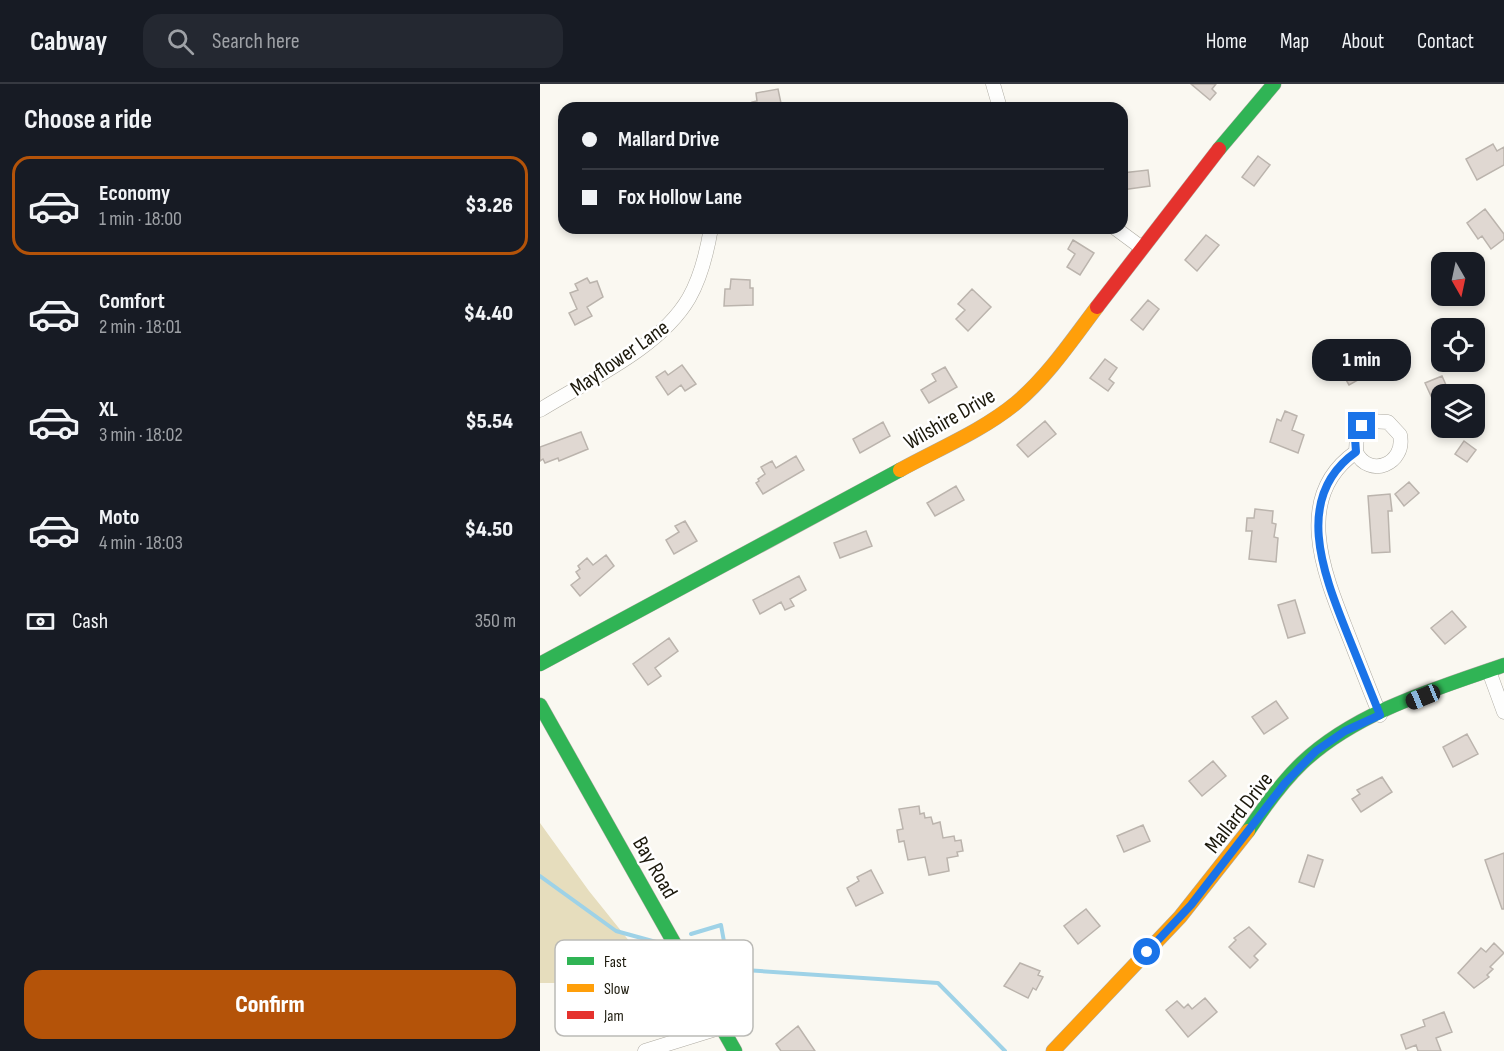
<!DOCTYPE html>
<html lang="en">
<head>
<meta charset="utf-8">
<style>
	body { margin:0; font-family:"Sofia Sans Condensed",sans-serif; background:#242831; color:#f1f3f6; height:100vh; display:flex; flex-direction:column; font-size:22px; white-space:nowrap }
	* { box-sizing:border-box; margin:0 }
	p { font-size:20px; color:#9ea1a6 }
	.icon { flex:none; width:33px; height:33px; fill:none; stroke:currentColor; stroke-width:2; stroke-linecap:round; stroke-linejoin:round }
	.map { position:relative; flex:1; overflow:hidden }
	.sheet { display:flex; flex-direction:column; background:#171b24; width:540px }
	.sheet>* { flex:none }
	.banner { position:absolute; left:18px; top:18px; width:570px; height:132px; border-radius:18px; box-shadow:0 3px 9px #0003; display:grid; align-content:center; height:132px; padding:0 24px; background:#171b24 }
	.needle { width:39px; rotate:171deg }
	.tools { position:absolute; left:891px; top:168px; display:grid; gap:12px }
	.tools a { display:grid; place-items:center; width:54px; height:54px; border-radius:12px; background:#171b24; box-shadow:0 3px 9px #0003; font-size:30px }
	.end { position:absolute; width:27px; height:27px; margin:-14px; border:8px solid #1a73e8; background:#fff; box-shadow:0 0 0 3px #fff }
	.from { border-radius:50% }
	.bubble { position:absolute; height:42px; border-radius:18px; background:#171b24; box-shadow:0 3px 9px #0003; font-size:20px; font-weight:800; line-height:42px; text-align:center }
	.car { position:absolute; width:18px; height:36px; margin:-18px -9px; border-radius:8px; box-shadow:0 0 4px 2px #0007; background:linear-gradient(#222 24%,#8ab4d8 0 40%,#222 0 76%,#8ab4d8 0 86%,#222 0) }
	.banner b { display:flex; align-items:center; gap:21px; height:57px; font-size:22px }
	.banner b+b { border-top:2px solid #363941 }
	.banner i { width:15px; height:15px; background:#f1f3f6 }
	ul { padding:0; list-style:none }
	li { display:flex; align-items:center; gap:18px; height:99px; margin:0 12px 9px; padding:0 12px; border:3px solid transparent; border-radius:18px }
	li div { flex:1 }
	li b { display:block; font-size:22px }
	li em { font-style:normal; font-weight:800 }
	li.current { border-color:#b45309 }
	li>.icon { width:54px; height:54px; stroke-width:1.5 }
	h2 { padding:0 24px; font-size:27px; line-height:72px }
	.pay { display:flex; align-items:center; gap:15px; height:66px; padding:0 24px; font-size:22px }
	.pay p { margin-inline-start:auto }
	.primary-button { display:flex; gap:12px; margin-top:auto; padding:12px 24px }
	.primary-button a { flex:1; height:69px; border-radius:18px; background:#b45309; color:#fff; font-size:24px; font-weight:800; line-height:69px; text-align:center }
	header { display:flex; align-items:center; gap:36px; box-sizing:border-box; height:84px; padding:0 30px; background:#171b24; border-bottom:2px solid #363941 }
	header strong { font-size:28px }
	nav { display:flex; gap:33px; margin-inline-start:auto; font-size:21px }
	.search { width:420px; height:54px; background:#242831; display:flex; align-items:center; gap:15px; box-sizing:border-box; padding:0 21px; border-radius:18px; color:#9ea1a6; font-size:22px }
	main { display:flex; flex:1; min-height:0 }
	.map>svg:first-child { display:block }
	.green { fill:#e6ddbd }
	.lines { fill:none; stroke-linecap:round; stroke-linejoin:round }
	.stream { stroke:#9ed2e7; stroke-width:4 }
	.building { fill:#e0d8d2; stroke:#bbb4ad; stroke-width:1.5 }
	.street-casing { stroke:#adaaa1; stroke-width:15 }
	.fast-casing { stroke:#adaaa1; stroke-width:15 }
	.slow-casing { stroke:#adaaa1; stroke-width:15 }
	.jam-casing { stroke:#adaaa1; stroke-width:15 }
	.street { stroke:#fefefd; stroke-width:14 }
	.fast { stroke:#30b455; stroke-width:14 }
	.slow { stroke:#ff9f0a; stroke-width:14 }
	.jam { stroke:#e5322d; stroke-width:14 }
	.route { stroke:#1a73e8; stroke-width:8 }
	.labels { text-anchor:middle; stroke-width:5; stroke-linejoin:round; paint-order:stroke }
	.street-label { font-size:22px; fill:#1c190c; stroke:#fff }
	.key { fill:#fff; stroke:#bbbab6; stroke-width:1.5 }
	.key-label { font-size:16px; fill:#1c190c }
</style>
</head>
<body>
<header>
<strong>Cabway</strong>
<div class="search"><svg class="icon" aria-label="search" viewBox="0 0 24 24"><circle cx="10" cy="10" r="6"/><path d="M15 15l6 6"/></svg>Search here</div>
<nav><a>Home</a><a>Map</a><a>About</a><a>Contact</a></nav>
</header>
<main>
<section class="sheet">
<h2>Choose a ride</h2>
<ul>
<li class="current"><svg class="icon" aria-label="car" viewBox="0 0 24 24"><path d="M5 17H2v-5l4-1 3-4h7l3 4 3 1v5h-3M9 17h6M6 11h13"/><circle cx="7" cy="17" r="2"/><circle cx="17" cy="17" r="2"/></svg><div><b>Economy</b><p>1 min · 18:00</p></div><em>$3.26</em></li>
<li><svg class="icon" aria-label="car" viewBox="0 0 24 24"><path d="M5 17H2v-5l4-1 3-4h7l3 4 3 1v5h-3M9 17h6M6 11h13"/><circle cx="7" cy="17" r="2"/><circle cx="17" cy="17" r="2"/></svg><div><b>Comfort</b><p>2 min · 18:01</p></div><em>$4.40</em></li>
<li><svg class="icon" aria-label="car" viewBox="0 0 24 24"><path d="M5 17H2v-5l4-1 3-4h7l3 4 3 1v5h-3M9 17h6M6 11h13"/><circle cx="7" cy="17" r="2"/><circle cx="17" cy="17" r="2"/></svg><div><b>XL</b><p>3 min · 18:02</p></div><em>$5.54</em></li>
<li><svg class="icon" aria-label="car" viewBox="0 0 24 24"><path d="M5 17H2v-5l4-1 3-4h7l3 4 3 1v5h-3M9 17h6M6 11h13"/><circle cx="7" cy="17" r="2"/><circle cx="17" cy="17" r="2"/></svg><div><b>Moto</b><p>4 min · 18:03</p></div><em>$4.50</em></li>
</ul>
<div class="pay"><svg class="icon" aria-label="cash" viewBox="0 0 24 24"><path d="M3 7h18v10H3z"/><circle cx="12" cy="12" r="2"/></svg>Cash<p>350 m</p></div>
<div class="primary-button"><a>Confirm</a></div>
</section>
<div class="map">
<svg width="964" height="967" viewBox="0 0 964 967">
	<rect width="100%" height="100%" fill="#faf8f1"/>
	<path class="green" d="M0,739L49,807L123,899H0Z"/>
	<g class="lines">
		<path class="stream" d="M0,792L76,847L116,858
			M151,850L181,841L189,885L398,899L465,967"/>
	</g>
	<path class="building" d="M651,0H676L672,5L676,9L670,16Z
		M238,5L242,24H213L212,18L217,17L216,9Z
		M953,60L957,67L964,63V81L937,96L926,75Z
		M718,72L730,81L714,102L702,93Z
		M608,86L610,102L582,106V89Z
		M945,125L964,150V155L951,165L942,152L938,155L927,139Z
		M666,151L679,161L657,187L645,176Z
		M533,156L554,169L540,191L527,183L535,170L528,165Z
		M47,194L50,199L57,197L63,213L47,223L52,232L35,241L29,229L37,225L30,209L38,206L35,200Z
		M191,195L210,196V204H213V221L184,222L185,205H190Z
		M432,205L451,223L428,247L416,235L425,226L418,220Z
		M608,216L619,225L603,246L591,236Z
		M821,265L834,287L809,301L798,282Z
		M565,275L577,284L569,295L574,299L568,307L550,294Z
		M142,281L156,300L145,307L141,301L128,311L116,293L125,287L128,291Z
		M405,283L417,303L389,319L381,306L396,297L392,290Z
		M902,292L910,310H902V336L885,299Z
		M745,327L757,332L752,346L764,351L758,369L730,358L737,335L741,337Z
		M505,337L516,350L488,373L477,361Z
		M343,338L350,352L320,369L313,355Z
		M41,348L48,365L19,377L18,374L5,379L3,375L0,377V363Z
		M924,357L936,366L927,378L915,370Z
		M256,372L264,386L223,410L216,399L219,397L218,395L225,390L221,383L232,377L236,384Z
		M869,398L879,409L864,422L855,410Z
		M416,402L424,416L395,432L387,419Z
		M850,410L852,427H848L850,468L832,469L828,412Z
		M715,425L733,427L732,439L736,440L734,453L738,454L736,478L709,475L712,447H706L707,434H714Z
		M145,437L157,457L134,470L126,456L139,448L135,442Z
		M326,447L332,462L300,474L294,459Z
		M66,471L74,482L40,512L31,501L40,494L36,488L40,485L38,482L47,474L53,481Z
		M259,492L266,506L250,515L254,522L245,526L241,518L220,530L213,516Z
		M755,516L765,549L748,554L738,521Z
		M912,527L926,543L905,560L891,544Z
		M129,554L138,567L115,584L121,592L108,601L93,580Z
		M736,617L748,634L724,650L712,633Z
		M927,650L938,670L913,683L903,663Z
		M673,677L686,692L662,712L649,697Z
		M842,693L852,708L821,728L812,715L820,710L817,706Z
		M379,722L380,730L384,729L385,734L391,733L393,740L400,738L403,754L414,752L415,757L421,756L423,767L417,768L418,772L407,774L409,787L389,791L385,773L368,776L364,757L359,758L357,746L363,745L359,725Z
		M603,741L610,757L584,768L577,752Z
		M964,769V825H962L945,776Z
		M768,771L783,776L774,803L759,798Z
		M331,786L343,809L316,822L307,804L319,797L317,793Z
		M546,825L560,842L538,860L524,842Z
		M709,843L726,860L714,872L718,876L710,884L689,863L696,856L694,854Z
		M954,859L964,869L950,883L953,885L947,891L949,893L934,904L918,889L941,864L946,868Z
		M480,879L500,887L498,891L503,893L496,906L493,904L488,914L464,902Z
		M665,914L677,928L648,953L626,926L637,917L644,924L648,920L652,925Z
		M904,928L912,948L896,954L901,967H878L876,961L866,965L861,951L885,942L883,936Z
		M258,942L275,967H241L236,960Z"/>
	<g class="lines">
		<g class="street-casing">
			<path id="street" d="M453,0L460,24
				M575,144L602,164
				M0,326C48,296 120,264 149,214C161,193 167,168 171,144
				M816,368L817,350L830,337L848,338L860,351C866,380 829,395 816,368C753,412 783,487 806,545C817,573 828,602 840,631
				M949,587L964,628
				M105,967L182,943"/>
		</g>
		<g class="fast-casing">
			<path id="fast" d="M679,65L734,0
				M0,580L360,386
				M0,621L195,967
				M708,747C724,723 741,699 762,679C816,628 895,605 964,581"/>
		</g>
		<g class="slow-casing">
			<path id="slow" d="M360,386C398,365 442,347 476,319C508,292 532,256 557,223
				M513,967L640,833L708,747"/>
		</g>
		<g class="jam-casing">
			<path id="jam" d="M557,223L679,65"/>
		</g>
		<use href="#street" class="street"/>
		<use href="#fast" class="fast"/>
		<use href="#slow" class="slow"/>
		<use href="#jam" class="jam"/>
	</g>
	<g class="lines">
		<path class="route" d="M607,868L651,821L745,699L776,667L805,647L840,631C829,603 818,576 807,549C784,491 752,413 816,368L815,354L822,342"/>
	</g>
	<g class="labels">
		<g class="street-label">
			<text transform="translate(79 273) rotate(-35)" y="8">Mayflower Lane</text>
			<text transform="translate(409 334) rotate(-30)" y="8">Wilshire Drive</text>
			<text transform="translate(698 728) rotate(-52)" y="8">Mallard Drive</text>
			<text transform="translate(116 783) rotate(60)" y="8">Bay Road</text>
		</g>
	</g>
	<rect x="15" y="856" width="198" height="96" rx="9" class="key"/>
	<rect x="27" y="873" width="27" height="8" fill="#30b455"/>
	<rect x="27" y="900" width="27" height="8" fill="#ff9f0a"/>
	<rect x="27" y="927" width="27" height="8" fill="#e5322d"/>
	<g class="key-label">
		<text x="64" y="883">Fast</text>
		<text x="64" y="910">Slow</text>
		<text x="64" y="937">Jam</text>
	</g>
</svg>
<div class="tools">
<a><svg class="needle" viewBox="-14 -14 28 28"><path d="M0-13l5 13h-10z" fill="#e53935"/><path d="M0 13l5-13h-10z" fill="#9ea1a6"/></svg></a>
<a><svg class="icon" aria-label="locate" viewBox="0 0 24 24"><circle cx="12" cy="12" r="6"/><path d="M12 2v4M12 18v4M2 12h4M18 12h4"/></svg></a>
<a><svg class="icon" aria-label="layers" viewBox="0 0 24 24"><path d="M12 4l9 5-9 5-9-5zM3 14l9 5 9-5"/></svg></a>
</div>
<i class="end from" style="left:607px;top:868px"></i>
<i class="end" style="left:822px;top:342px"></i>
<div class="bubble" style="left:772px;top:255px;width:99px">1 min</div>
<i class="car" style="left:883px;top:613px;rotate:248deg"></i>
<div class="banner">
<b><i class="from"></i>Mallard Drive</b>
<b><i></i>Fox Hollow Lane</b>
</div>
</div>
</main>
</body>
</html>
